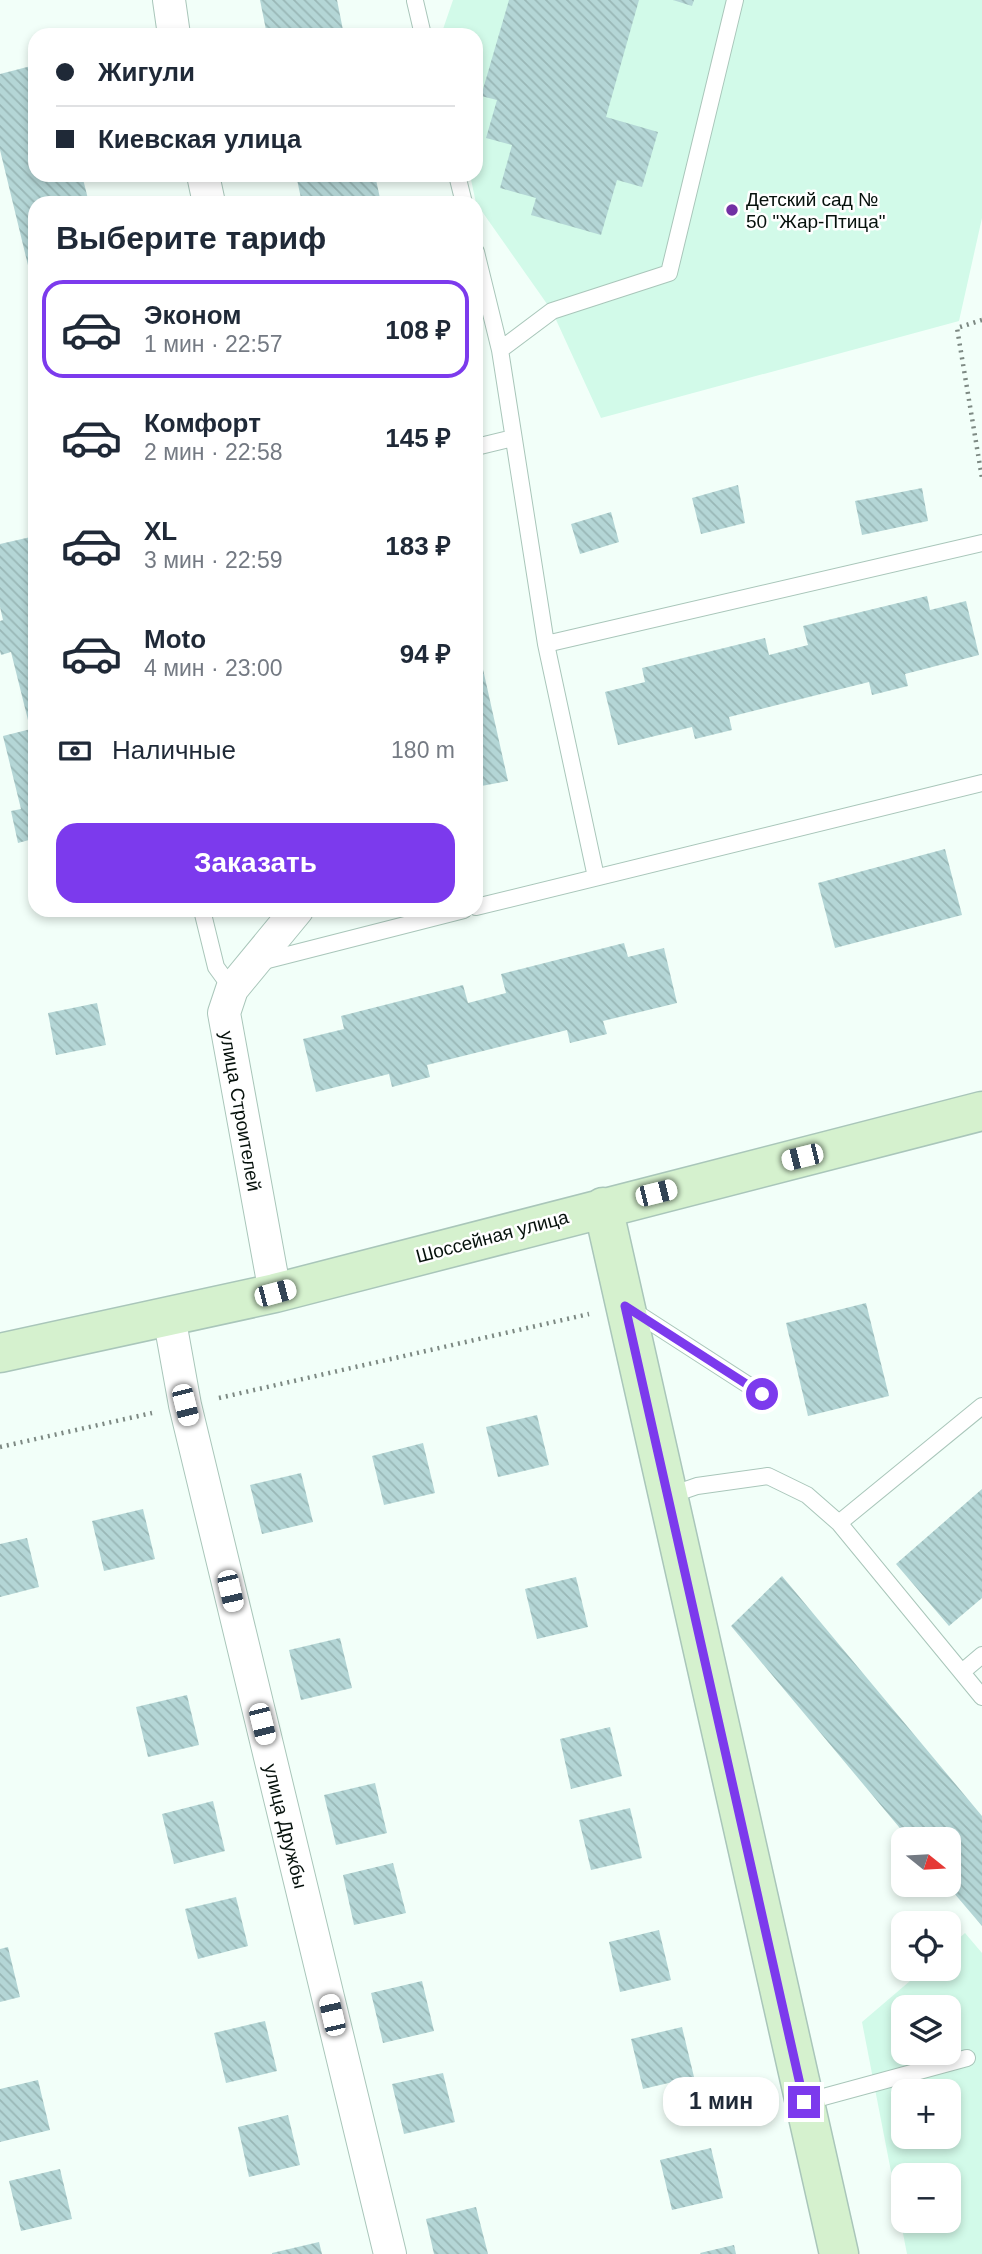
<!DOCTYPE html>
<html lang="ru">
<head>
<meta charset="utf-8">
<style>
	body { margin:0; font-family:Helvetica,sans-serif; background:#f6f6f7; color:#1f2937; height:100vh; display:flex; flex-direction:column; font-size:26px; white-space:nowrap }
	* { box-sizing:border-box; margin:0 }
	p { font-size:23px; color:#747a83 }
	.icon { flex:none; width:38px; height:38px; fill:none; stroke:currentColor; stroke-width:2; stroke-linecap:round; stroke-linejoin:round }
	.map { position:relative; flex:1; overflow:hidden }
	.details { position:absolute; left:28px; top:196px; width:455px; height:721px; display:flex; flex-direction:column; background:#fff; border-radius:21px; box-shadow:0 4px 10px #0003 }
	.details>* { flex:none }
	.guide { position:absolute; left:28px; top:28px; width:455px; height:154px; border-radius:21px; box-shadow:0 4px 10px #0003; display:grid; align-content:center; height:154px; padding:0 28px; background:#fff }
	.needle { width:46px; rotate:108deg }
	.tools { position:absolute; left:891px; top:1827px; display:grid; gap:14px }
	.tools a { display:grid; place-items:center; width:70px; height:70px; border-radius:14px; background:#fff; box-shadow:0 4px 10px #0003; font-size:35px }
	.end { position:absolute; width:32px; height:32px; margin:-16px; border:9px solid #7c3aed; background:#fff; box-shadow:0 0 0 4px #fff }
	.from { border-radius:50% }
	.bubble { position:absolute; height:49px; border-radius:21px; background:#fff; box-shadow:0 4px 10px #0003; font-size:23px; font-weight:700; line-height:49px; text-align:center }
	.car { position:absolute; width:21px; height:42px; margin:-21px -10px; border-radius:9px; box-shadow:0 0 5px 2px #0007; background:linear-gradient(#fff 24%,#345 0 40%,#fff 0 76%,#345 0 86%,#fff 0) }
	.guide b { display:flex; align-items:center; gap:24px; height:66px; font-size:26px }
	.guide b+b { border-top:2px solid #e0e1e3 }
	.guide i { width:18px; height:18px; background:#1f2937 }
	ul { padding:0; list-style:none }
	li { display:flex; align-items:center; gap:21px; height:98px; margin:0 14px 10px; padding:0 14px; border:4px solid transparent; border-radius:21px }
	li div { flex:1 }
	li b { display:block; font-size:26px }
	li em { font-style:normal; font-weight:700 }
	li.on { border-color:#7c3aed }
	li>.icon { width:63px; height:63px; stroke-width:1.5 }
	h2 { padding:0 28px; font-size:32px; line-height:84px }
	.pay { display:flex; align-items:center; gap:18px; height:77px; padding:0 28px; font-size:26px }
	.pay p { margin-inline-start:auto }
	.primary-button { display:flex; gap:14px; margin-top:auto; padding:14px 28px }
	.primary-button a { flex:1; height:80px; border-radius:21px; background:#7c3aed; color:#fff; font-size:28px; font-weight:700; line-height:80px; text-align:center }
	.map>svg:first-child { display:block }
	.built { fill:#d2fae9; fill-rule:evenodd }
	.building { fill:url(#building-back-hatch) }
	.lines { fill:none; stroke-linecap:round; stroke-linejoin:round }
	.service-casing { stroke:#a9c6ba; stroke-width:18 }
	.minor-casing { stroke:#a9c6ba; stroke-width:34 }
	.secondary-casing { stroke:#a9c6ba; stroke-width:41 }
	.path { stroke:#7d8983; stroke-width:4.5; stroke-dasharray:2 5; stroke-linecap:butt }
	.service { stroke:#fff; stroke-width:16 }
	.minor { stroke:#fff; stroke-width:32 }
	.secondary { stroke:#d5f1ce; stroke-width:38 }
	.route { stroke:#7c3aed; stroke-width:9 }
	.poi-dot { fill:#7230a4; stroke:#fff; stroke-width:2.5 }
	.labels { text-anchor:middle; stroke-width:5; stroke-linejoin:round; paint-order:stroke }
	.poi-label { font-size:19px; fill:#06110c; stroke:#fff; text-anchor:start }
	.street-label { font-size:19px; fill:#06110c; stroke:#fff }
</style>
</head>
<body>
<div class="map">
<svg width="982" height="2254" viewBox="0 0 982 2254">
	<defs>
		<pattern id="building-back-hatch" width="6" height="6" patternUnits="userSpaceOnUse" patternTransform="scale(1.75)"><rect width="6" height="6" fill="#b4d6d6"/><path d="M-1 5l2 2M0 0l6 6M5-1l2 2" fill="none" stroke="#99b7b6"/></pattern>
	</defs>
	<rect width="100%" height="100%" fill="#f2fff9"/>
	<path class="built" d="M453,0H982V218L959,321L601,418L552,311L476,203L470,175H476V35H441Z
		M965,1933L982,1953V2254H907L862,2022L924,1969H948L949,1947ZM903,2007H948V2053H903ZM903,2091H948V2137H903ZM903,2175H948V2221H903Z"/>
	<path class="building" d="M260,0H337L344,35H267Z
		M509,0H639L606,117L658,132L642,187L617,180L601,235L531,215L536,198L500,188L512,145L486,138L497,100L481,96Z
		M673,0H694L692,6Z
		M35,65V175H82L89,203H35L34,290L0,150V74Z
		M296,175H375L381,203H302Z
		M738,485L745,523L701,534L692,498Z
		M922,488L928,521L862,535L855,501Z
		M611,512L619,542L580,554L571,524Z
		M35,536V727L30,728L11,652L1,655L0,651V621L3,620L0,607V544Z
		M927,596L930,610L966,601L979,655L905,674L908,686L872,695L869,682L729,717L732,730L695,739L692,727L618,745L605,692L645,682L642,668L765,638L769,655L808,645L803,626Z
		M476,638L508,781L476,787Z
		M35,728V861H34L29,840L18,843L11,811L21,809L3,736Z
		M945,849L962,915L835,948L818,883Z
		M46,910H70V911L48,916Z
		M624,943L628,957L664,948L677,1003L603,1021L607,1034L570,1043L567,1030L427,1065L430,1077L392,1087L389,1074L316,1092L303,1039L344,1029L341,1016L463,985L468,1003L506,993L501,974Z
		M97,1003L106,1045L56,1055L48,1013Z
		M866,1303L889,1396L808,1416L786,1323Z
		M537,1415L549,1465L498,1477L486,1427Z
		M423,1443L435,1493L384,1505L372,1456Z
		M301,1473L313,1522L262,1534L250,1485Z
		M982,1489V1598L949,1626L896,1564Z
		M143,1509L155,1559L104,1571L92,1521Z
		M27,1538L39,1587L0,1597V1544Z
		M782,1576L982,1816V1926L948,1886V1839H909L731,1626Z
		M576,1577L588,1627L537,1639L525,1589Z
		M340,1638L352,1688L301,1700L289,1650Z
		M187,1695L199,1745L148,1757L136,1707Z
		M610,1727L622,1776L571,1789L560,1739Z
		M375,1783L387,1833L336,1845L324,1795Z
		M213,1801L225,1851L174,1864L162,1814Z
		M630,1808L642,1858L591,1870L579,1820Z
		M393,1863L406,1913L354,1925L343,1875Z
		M236,1897L248,1946L198,1959L185,1909Z
		M659,1930L671,1980L620,1992L609,1942Z
		M8,1947L20,1997L0,2002V1949Z
		M422,1981L434,2031L383,2043L371,1993Z
		M265,2021L277,2071L226,2083L214,2033Z
		M682,2027L694,2077L643,2089L631,2039Z
		M443,2073L455,2122L404,2134L392,2084Z
		M38,2080L50,2130L0,2142V2089Z
		M288,2115L300,2165L249,2177L238,2127Z
		M711,2148L723,2198L672,2210L660,2160Z
		M60,2169L72,2219L21,2231L9,2181Z
		M476,2207L488,2254H434L426,2219Z
		M319,2242L322,2254H272V2253Z
		M734,2245L736,2254H701L700,2253Z"/>
	<g class="lines">
		<g class="service-casing">
			<path id="service" d="M415,1L423,35
				M457,175L464,203
				M476,252L500,350L546,644L596,877
				M500,350L552,311L669,273L735,0
				M476,447L513,438
				M546,644L982,543
				M476,907L982,783
				M202,910L216,967L232,989
				M260,962L464,910
				M632,1310L762,1394
				M668,1496L697,1486L768,1476L807,1495L839,1523L982,1697
				M839,1523L982,1406
				M962,1672L982,1655
				M805,2102L967,2058"/>
		</g>
		<g class="minor-casing">
			<path id="minor" d="M169,0L174,35
				M203,175L209,203
				M275,1293L224,1013L232,989L297,910
				M169,1316L185,1405L390,2254"/>
		</g>
		<g class="secondary-casing">
			<path id="secondary" d="M603,1207L839,2254
				M0,1353L275,1293L982,1111"/>
		</g>
		<path class="path" d="M982,320L957,328L982,478
			M219,1398L589,1314
			M0,1447L152,1413"/>
		<use href="#service" class="service"/>
		<use href="#minor" class="minor"/>
		<use href="#secondary" class="secondary"/>
	</g>
	<g class="lines">
		<path class="route" d="M762,1394L625,1306L804,2102"/>
	</g>
	<circle class="poi-dot" cx="732" cy="210" r="7"/>
	<g class="labels">
		<g class="poi-label">
			<text x="746" y="206">Детский сад №<tspan x="746" dy="22">50 "Жар-Птица"</tspan></text>
		</g>
		<g class="street-label">
			<text transform="translate(241 1111) rotate(80)" y="7">улица Строителей</text>
			<text transform="translate(492 1236) rotate(-15)" y="7">Шоссейная улица</text>
			<text transform="translate(286 1826) rotate(76)" y="7">улица Дружбы</text>
		</g>
	</g>
</svg>
<div class="tools">
<a><svg class="needle" viewBox="-14 -14 28 28"><path d="M0-13l5 13h-10z" fill="#e53935"/><path d="M0 13l5-13h-10z" fill="#747a83"/></svg></a>
<a><svg class="icon" aria-label="locate" viewBox="0 0 24 24"><circle cx="12" cy="12" r="6"/><path d="M12 2v4M12 18v4M2 12h4M18 12h4"/></svg></a>
<a><svg class="icon" aria-label="layers" viewBox="0 0 24 24"><path d="M12 4l9 5-9 5-9-5zM3 14l9 5 9-5"/></svg></a>
<a>+</a>
<a>−</a>
</div>
<i class="end from" style="left:762px;top:1394px"></i>
<i class="end" style="left:804px;top:2102px"></i>
<div class="bubble" style="left:663px;top:2077px;width:116px">1 мин</div>
<i class="car" style="left:802px;top:1157px;rotate:256deg"></i>
<i class="car" style="left:656px;top:1193px;rotate:76deg"></i>
<i class="car" style="left:275px;top:1293px;rotate:75deg"></i>
<i class="car" style="left:185px;top:1405px;rotate:166deg"></i>
<i class="car" style="left:230px;top:1591px;rotate:167deg"></i>
<i class="car" style="left:262px;top:1724px;rotate:166deg"></i>
<i class="car" style="left:332px;top:2015px;rotate:347deg"></i>
<div class="guide">
<b><i class="from"></i>Жигули</b>
<b><i></i>Киевская улица</b>
</div>
<section class="details">
<h2>Выберите тариф</h2>
<ul>
<li class="on"><svg class="icon" aria-label="car" viewBox="0 0 24 24"><path d="M5 17H2v-5l4-1 3-4h7l3 4 3 1v5h-3M9 17h6M6 11h13"/><circle cx="7" cy="17" r="2"/><circle cx="17" cy="17" r="2"/></svg><div><b>Эконом</b><p>1 мин · 22:57</p></div><em>108 ₽</em></li>
<li><svg class="icon" aria-label="car" viewBox="0 0 24 24"><path d="M5 17H2v-5l4-1 3-4h7l3 4 3 1v5h-3M9 17h6M6 11h13"/><circle cx="7" cy="17" r="2"/><circle cx="17" cy="17" r="2"/></svg><div><b>Комфорт</b><p>2 мин · 22:58</p></div><em>145 ₽</em></li>
<li><svg class="icon" aria-label="car" viewBox="0 0 24 24"><path d="M5 17H2v-5l4-1 3-4h7l3 4 3 1v5h-3M9 17h6M6 11h13"/><circle cx="7" cy="17" r="2"/><circle cx="17" cy="17" r="2"/></svg><div><b>XL</b><p>3 мин · 22:59</p></div><em>183 ₽</em></li>
<li><svg class="icon" aria-label="car" viewBox="0 0 24 24"><path d="M5 17H2v-5l4-1 3-4h7l3 4 3 1v5h-3M9 17h6M6 11h13"/><circle cx="7" cy="17" r="2"/><circle cx="17" cy="17" r="2"/></svg><div><b>Moto</b><p>4 мин · 23:00</p></div><em>94 ₽</em></li>
</ul>
<div class="pay"><svg class="icon" aria-label="cash" viewBox="0 0 24 24"><path d="M3 7h18v10H3z"/><circle cx="12" cy="12" r="2"/></svg>Наличные<p>180 m</p></div>
<div class="primary-button"><a>Заказать</a></div>
</section>
</div>
</body>
</html>
